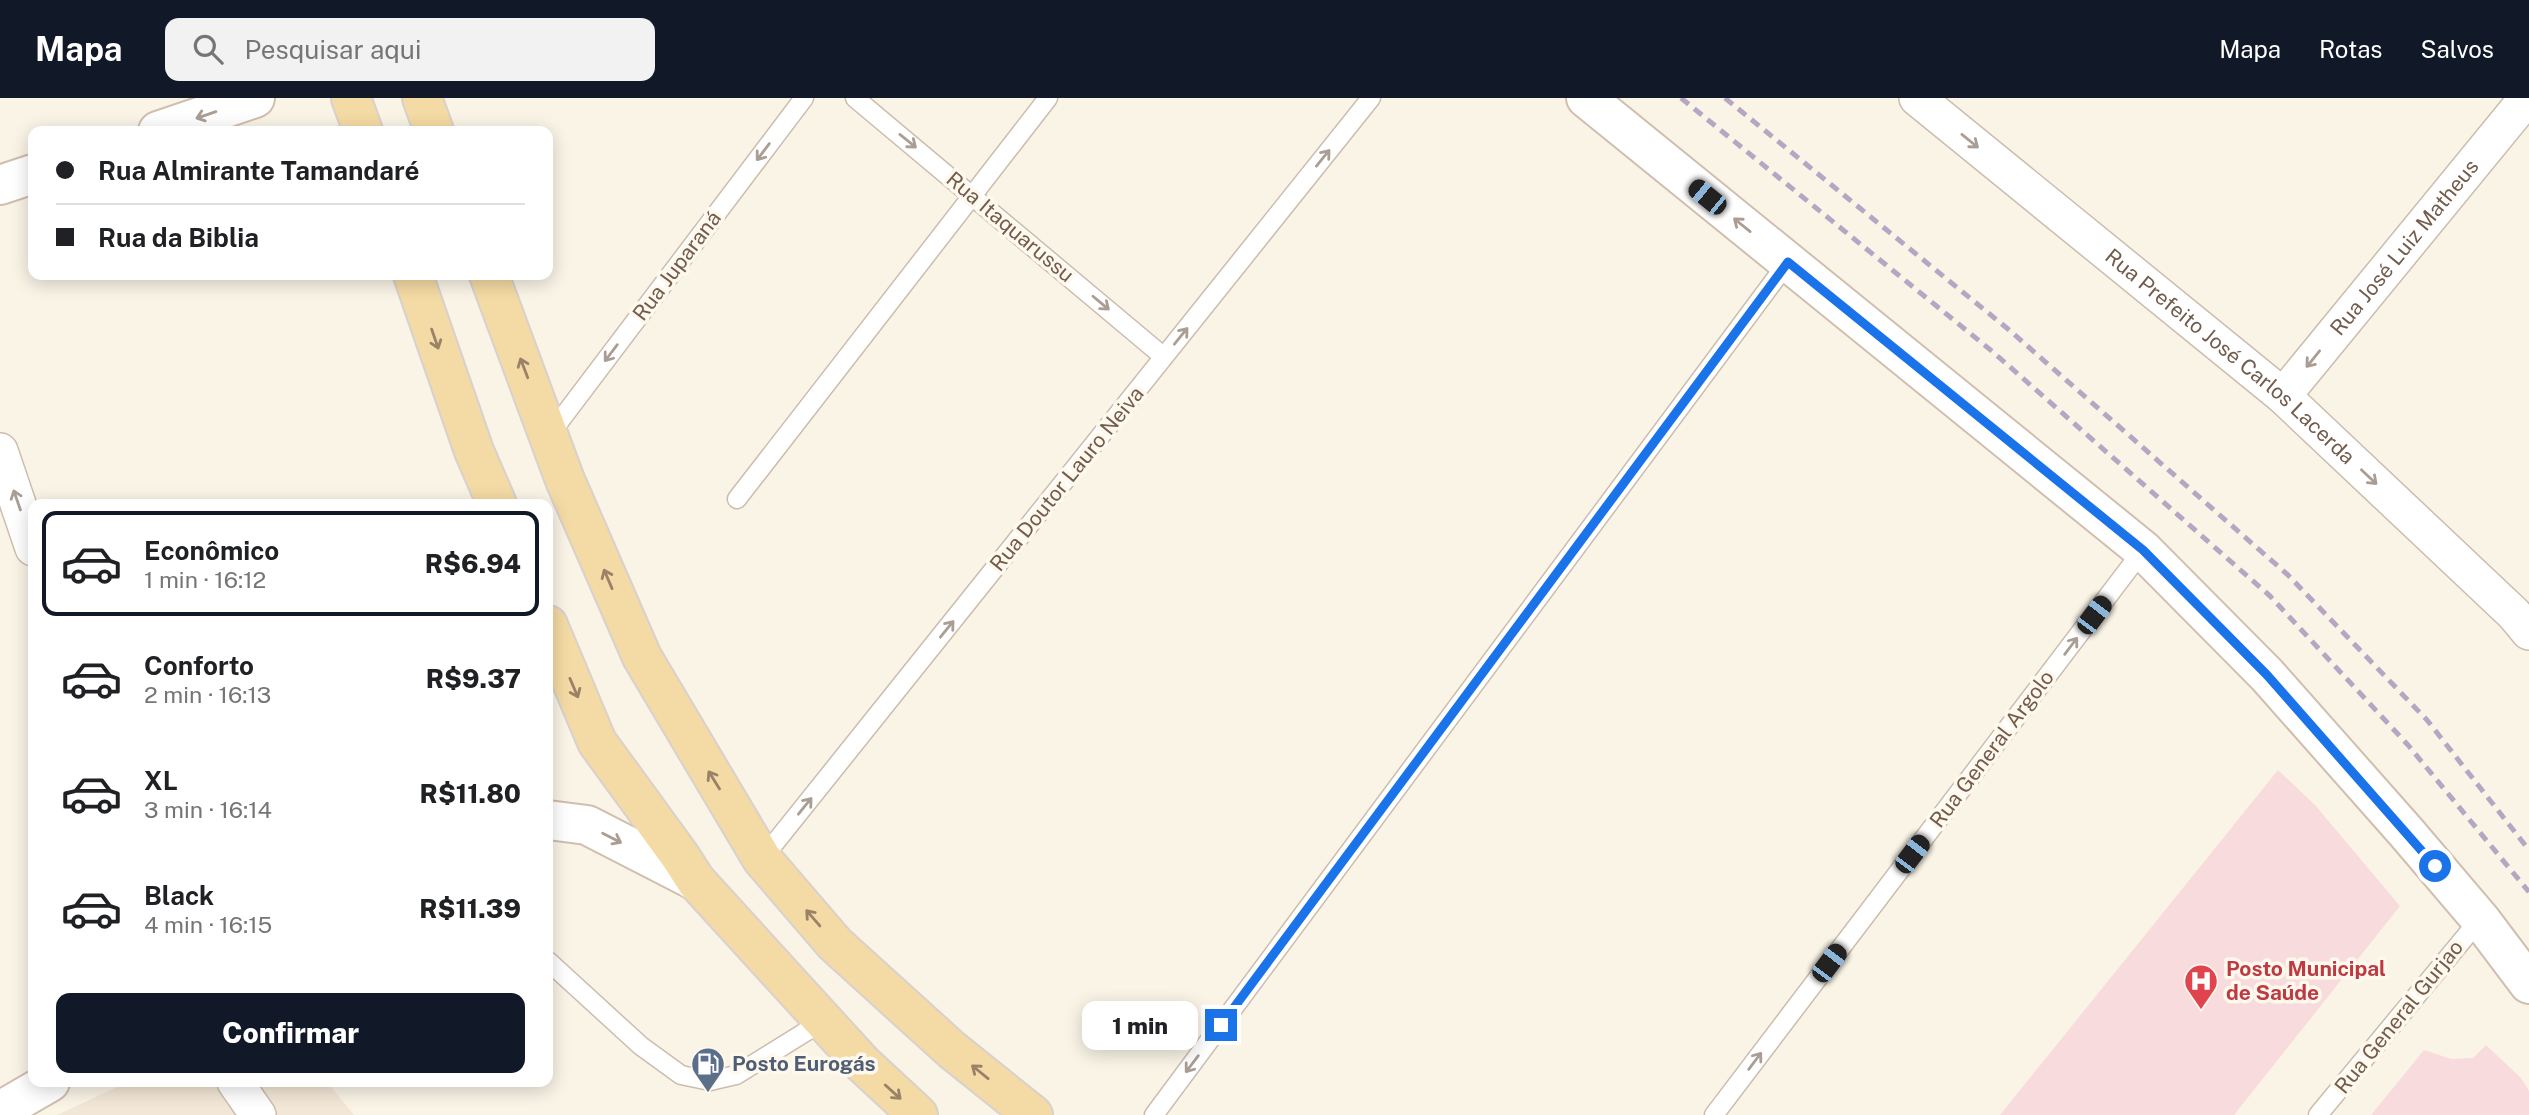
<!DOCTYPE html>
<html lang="pt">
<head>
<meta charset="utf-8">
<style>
	body { margin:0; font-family:"Public Sans",sans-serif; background:#f2f2f2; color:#202124; height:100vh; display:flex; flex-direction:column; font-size:26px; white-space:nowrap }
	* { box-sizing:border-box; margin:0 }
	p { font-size:23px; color:#757577 }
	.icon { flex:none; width:38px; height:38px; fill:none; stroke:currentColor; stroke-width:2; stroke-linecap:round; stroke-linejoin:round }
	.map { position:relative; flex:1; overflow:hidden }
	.side { position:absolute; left:28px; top:401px; width:525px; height:588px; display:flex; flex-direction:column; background:#fff; border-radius:14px; box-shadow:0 4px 18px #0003 }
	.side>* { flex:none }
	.top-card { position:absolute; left:28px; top:28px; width:525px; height:154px; border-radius:14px; box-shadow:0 4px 18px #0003; display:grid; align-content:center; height:154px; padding:0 28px; background:#fff }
	.end { position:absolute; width:32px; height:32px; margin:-16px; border:9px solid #1a73e8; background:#fff; box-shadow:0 0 0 4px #fff }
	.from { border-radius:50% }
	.bubble { position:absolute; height:49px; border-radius:14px; background:#fff; box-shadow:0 4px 18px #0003; font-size:23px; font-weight:800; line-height:49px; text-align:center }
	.car { position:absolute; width:21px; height:42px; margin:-21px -10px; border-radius:9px; box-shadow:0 0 5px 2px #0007; background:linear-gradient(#222 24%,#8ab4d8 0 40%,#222 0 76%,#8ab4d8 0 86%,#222 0) }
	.top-card b { display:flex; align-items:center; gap:24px; height:66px; font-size:26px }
	.top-card b+b { border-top:2px solid #e0e0e0 }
	.top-card i { width:18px; height:18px; background:#202124 }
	ul { padding:12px 0 0; list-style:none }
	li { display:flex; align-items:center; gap:21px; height:105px; margin:0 14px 10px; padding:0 14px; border:4px solid transparent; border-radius:14px }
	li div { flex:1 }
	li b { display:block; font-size:26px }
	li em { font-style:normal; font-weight:800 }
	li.on { border-color:#111827 }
	li>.icon { width:63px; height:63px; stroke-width:1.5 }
	.cta { display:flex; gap:14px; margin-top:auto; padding:14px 28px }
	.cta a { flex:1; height:80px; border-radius:14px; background:#111827; color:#fff; font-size:28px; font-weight:800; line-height:80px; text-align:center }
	header { display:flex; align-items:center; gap:42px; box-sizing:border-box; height:98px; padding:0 35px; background:#111827; color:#fff }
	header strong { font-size:33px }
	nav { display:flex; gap:38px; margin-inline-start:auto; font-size:24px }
	.search { width:490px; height:63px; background:#f2f2f2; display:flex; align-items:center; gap:18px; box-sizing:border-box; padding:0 24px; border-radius:14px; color:#757577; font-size:26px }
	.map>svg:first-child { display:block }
	.residential { fill:#f2e6d6 }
	.medical { fill:#f8dbdd }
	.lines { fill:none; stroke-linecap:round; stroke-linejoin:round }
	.service-casing { stroke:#ccbcae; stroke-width:21 }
	.minor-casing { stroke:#ccbcae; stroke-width:38 }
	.secondary-casing { stroke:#d0beae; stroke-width:42 }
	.primary-casing { stroke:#d8d1cd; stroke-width:42 }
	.service { stroke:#fff; stroke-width:18 }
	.minor { stroke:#fff; stroke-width:35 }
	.secondary { stroke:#fff; stroke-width:38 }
	.primary { stroke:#f4daa4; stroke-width:38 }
	.rail { stroke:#b7a6c3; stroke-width:5; stroke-dasharray:10 7; stroke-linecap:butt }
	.oneway { stroke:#aa9d94 }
	.oneway2 { stroke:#998267 }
	.route { stroke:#1a73e8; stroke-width:9 }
	.labels { text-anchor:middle; stroke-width:7; stroke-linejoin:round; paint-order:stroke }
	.street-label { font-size:21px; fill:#725c4d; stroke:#fef8ed }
	.health-label { font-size:21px; font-weight:bold; fill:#be3a42; stroke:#fef8ed; text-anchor:start }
	.service-label { font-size:21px; font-weight:bold; fill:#4e5e75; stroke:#fef8ed; text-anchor:start }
</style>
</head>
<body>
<header>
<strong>Mapa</strong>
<div class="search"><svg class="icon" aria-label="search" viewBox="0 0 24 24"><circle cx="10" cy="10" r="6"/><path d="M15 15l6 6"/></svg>Pesquisar aqui</div>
<nav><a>Mapa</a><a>Rotas</a><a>Salvos</a></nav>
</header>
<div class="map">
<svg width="2529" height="1017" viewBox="0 0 2529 1017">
	<rect width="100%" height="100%" fill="#faf4e7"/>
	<path class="residential" d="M128,984H327L354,1017H57Z"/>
	<path class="medical" d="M2278,672L2315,707L2400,808L2234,1017H2000Z
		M2486,947L2521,980L2529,993V1017H2371L2424,952L2451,961L2473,960Z"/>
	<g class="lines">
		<g class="service-casing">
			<path id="service" d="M855,0L1164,259
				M550,336L804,0
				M737,401L1048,0
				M762,761L1371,0
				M548,863L641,948L681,977L710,983L736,977L823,923
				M1154,1017L1788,164
				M1714,1017L2143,452
				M2318,1017L2480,821"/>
		</g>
		<g class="minor-casing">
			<g id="minor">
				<path id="s1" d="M1917,0L2283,298L2514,516L2529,534"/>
				<path id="s2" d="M2283,298L2527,0"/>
				<path d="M0,353L33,450"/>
				<path d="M235,984L258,1017"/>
			</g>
		</g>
		<g class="secondary-casing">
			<path id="secondary" d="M1586,0L2143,452L2267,577L2406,734L2480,821L2529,886
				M158,33L255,0
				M0,87L33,76
				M548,722L587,727L696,783
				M0,1013L50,984"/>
		</g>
		<g class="primary-casing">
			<path id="primary" d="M351,0L363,33
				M422,0L434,33
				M413,177L474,353L497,406
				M489,177L565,382L642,559L762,761L835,846L952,952L1033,1017
				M548,527L597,644L680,758L696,783L863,966L918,1017"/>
		</g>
		<use href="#service" class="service"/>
		<use href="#minor" class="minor"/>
		<use href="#secondary" class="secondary"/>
		<use href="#primary" class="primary"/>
		<path class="rail" d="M1681,0L1993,254L2270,498L2408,647L2529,794
			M1725,0L2008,231L2288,477L2427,622L2529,752"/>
	</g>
	<defs><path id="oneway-shaft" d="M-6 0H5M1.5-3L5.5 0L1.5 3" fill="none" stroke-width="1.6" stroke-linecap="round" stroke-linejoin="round" transform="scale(1.75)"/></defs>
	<g class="oneway">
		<use href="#oneway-shaft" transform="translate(206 17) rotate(161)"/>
		<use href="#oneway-shaft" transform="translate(908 43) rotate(39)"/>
		<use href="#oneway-shaft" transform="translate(1970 43) rotate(39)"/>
		<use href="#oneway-shaft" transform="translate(763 54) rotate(127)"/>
		<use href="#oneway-shaft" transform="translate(1323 60) rotate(-51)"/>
		<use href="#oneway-shaft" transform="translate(1742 127) rotate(-141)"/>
		<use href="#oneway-shaft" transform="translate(1101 205) rotate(40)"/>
		<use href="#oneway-shaft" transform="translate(1181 238) rotate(-51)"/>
		<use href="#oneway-shaft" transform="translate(611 255) rotate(127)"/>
		<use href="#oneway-shaft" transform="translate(2313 261) rotate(129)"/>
		<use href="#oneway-shaft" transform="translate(2369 379) rotate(43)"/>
		<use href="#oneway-shaft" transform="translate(17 402) rotate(-109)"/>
		<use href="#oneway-shaft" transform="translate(947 531) rotate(-51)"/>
		<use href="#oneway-shaft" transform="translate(2071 548) rotate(-53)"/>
		<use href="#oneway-shaft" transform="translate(805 708) rotate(-51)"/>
		<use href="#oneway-shaft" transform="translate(612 740) rotate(27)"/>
		<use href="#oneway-shaft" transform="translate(1755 963) rotate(-53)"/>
		<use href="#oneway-shaft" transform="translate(1192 966) rotate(127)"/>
	</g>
	<g class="oneway2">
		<use href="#oneway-shaft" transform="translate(435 241) rotate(71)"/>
		<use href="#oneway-shaft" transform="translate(524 270) rotate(-111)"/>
		<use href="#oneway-shaft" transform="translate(608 481) rotate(-113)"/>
		<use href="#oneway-shaft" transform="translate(574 590) rotate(67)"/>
		<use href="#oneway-shaft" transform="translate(714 682) rotate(-122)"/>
		<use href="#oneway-shaft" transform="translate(813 820) rotate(-131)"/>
		<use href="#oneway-shaft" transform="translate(980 974) rotate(-141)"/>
		<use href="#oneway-shaft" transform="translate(893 994) rotate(42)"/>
	</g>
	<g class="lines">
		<path class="route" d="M1221,927L1788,164L2143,452L2267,577L2435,768"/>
	</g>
	<defs>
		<g id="hospital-pin" transform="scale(1.75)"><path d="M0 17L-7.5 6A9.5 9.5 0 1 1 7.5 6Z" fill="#e0444e" stroke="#fef8ed"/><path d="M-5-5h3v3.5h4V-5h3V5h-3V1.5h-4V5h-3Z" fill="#fff"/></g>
		<g id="fuel-pin" transform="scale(1.75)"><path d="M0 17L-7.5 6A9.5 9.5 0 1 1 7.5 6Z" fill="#5c6f8a" stroke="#fef8ed"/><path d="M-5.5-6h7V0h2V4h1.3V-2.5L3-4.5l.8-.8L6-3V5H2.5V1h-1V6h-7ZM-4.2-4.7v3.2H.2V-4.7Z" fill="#fff"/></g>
	</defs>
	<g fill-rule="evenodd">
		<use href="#hospital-pin" x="2201" y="883"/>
		<use href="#fuel-pin" x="708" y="966"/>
	</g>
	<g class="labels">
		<g class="street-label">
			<text transform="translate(1010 129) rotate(40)" y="7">Rua Itaquarussu</text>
			<text dy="7" stroke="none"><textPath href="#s2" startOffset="192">Rua José Luiz Matheus</textPath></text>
			<text transform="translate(677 168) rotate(-53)" y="7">Rua Juparaná</text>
			<text dy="7" stroke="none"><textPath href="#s1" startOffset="406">Rua Prefeito José Carlos Lacerda</textPath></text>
			<text transform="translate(1067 381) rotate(-51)" y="7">Rua Doutor Lauro Neiva</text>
			<text transform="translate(1992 651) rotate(-53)" y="7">Rua General Argolo</text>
			<text transform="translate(2399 919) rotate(-51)" y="7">Rua General Gurjao</text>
		</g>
		<g class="health-label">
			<text x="2226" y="878">Posto Municipal<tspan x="2226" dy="24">de Saúde</tspan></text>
		</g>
		<g class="service-label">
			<text x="732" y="973">Posto Eurogás</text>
		</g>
	</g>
</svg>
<i class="end from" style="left:2435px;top:768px"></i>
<i class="end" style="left:1221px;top:927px"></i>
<div class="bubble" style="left:1082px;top:903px;width:116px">1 min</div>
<i class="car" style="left:1707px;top:99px;rotate:309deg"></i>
<i class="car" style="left:2094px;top:517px;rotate:37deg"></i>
<i class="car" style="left:1912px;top:756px;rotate:37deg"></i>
<i class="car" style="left:1829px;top:865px;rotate:37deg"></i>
<div class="top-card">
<b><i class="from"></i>Rua Almirante Tamandaré</b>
<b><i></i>Rua da Biblia</b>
</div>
<section class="side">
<ul>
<li class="on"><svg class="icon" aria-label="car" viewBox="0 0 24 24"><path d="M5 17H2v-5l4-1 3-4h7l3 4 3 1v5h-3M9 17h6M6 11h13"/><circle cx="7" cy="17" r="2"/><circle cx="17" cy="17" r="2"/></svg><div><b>Econômico</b><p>1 min · 16:12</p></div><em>R$6.94</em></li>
<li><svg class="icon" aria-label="car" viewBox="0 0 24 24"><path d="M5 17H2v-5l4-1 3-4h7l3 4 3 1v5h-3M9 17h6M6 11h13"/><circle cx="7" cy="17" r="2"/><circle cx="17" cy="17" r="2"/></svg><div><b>Conforto</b><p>2 min · 16:13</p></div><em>R$9.37</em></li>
<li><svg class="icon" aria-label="car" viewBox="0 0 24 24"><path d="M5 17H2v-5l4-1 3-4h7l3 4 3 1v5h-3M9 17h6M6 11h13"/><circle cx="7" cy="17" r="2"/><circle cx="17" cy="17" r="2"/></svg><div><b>XL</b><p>3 min · 16:14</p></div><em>R$11.80</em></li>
<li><svg class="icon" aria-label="car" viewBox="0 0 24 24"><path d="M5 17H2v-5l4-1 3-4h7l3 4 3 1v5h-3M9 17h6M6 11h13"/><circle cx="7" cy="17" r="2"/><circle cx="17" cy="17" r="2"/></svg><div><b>Black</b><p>4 min · 16:15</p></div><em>R$11.39</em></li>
</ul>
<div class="cta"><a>Confirmar</a></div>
</section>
</div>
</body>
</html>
